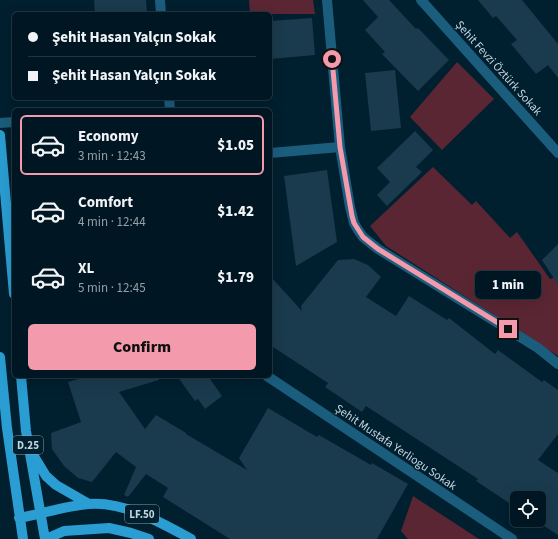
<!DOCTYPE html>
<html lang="en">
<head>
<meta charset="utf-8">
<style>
	body { margin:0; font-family:"Source Sans 3",sans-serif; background:#0e2430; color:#f1f3f6; height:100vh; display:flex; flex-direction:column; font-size:15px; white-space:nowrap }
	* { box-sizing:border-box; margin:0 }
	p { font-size:13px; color:#959fa6 }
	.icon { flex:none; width:22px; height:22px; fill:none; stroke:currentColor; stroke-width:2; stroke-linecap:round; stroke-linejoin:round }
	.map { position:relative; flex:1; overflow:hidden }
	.drawer { position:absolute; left:12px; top:108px; width:260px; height:270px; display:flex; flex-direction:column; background:#001723; border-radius:6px; box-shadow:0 4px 16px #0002,0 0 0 1px #223641 }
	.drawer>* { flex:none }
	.top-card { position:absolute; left:12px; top:12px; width:260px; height:88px; border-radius:6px; box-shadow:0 4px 16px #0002,0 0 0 1px #223641; display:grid; align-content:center; height:88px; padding:0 16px; background:#001723 }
	.controls { position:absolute; left:510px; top:491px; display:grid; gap:8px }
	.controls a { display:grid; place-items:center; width:36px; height:36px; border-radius:6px; background:#001723; box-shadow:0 4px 16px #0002,0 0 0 1px #223641; font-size:20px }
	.end { position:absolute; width:18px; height:18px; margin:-9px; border:5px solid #f39aac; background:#111; box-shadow:0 0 0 2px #111 }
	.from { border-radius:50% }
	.bubble { position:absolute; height:28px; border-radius:6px; background:#001723; box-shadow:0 4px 16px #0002,0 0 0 1px #223641; font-size:13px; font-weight:800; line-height:28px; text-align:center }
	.top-card b { display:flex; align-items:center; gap:14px; height:38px; font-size:15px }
	.top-card b+b { border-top:1px solid #223641 }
	.top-card i { width:10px; height:10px; background:#f1f3f6 }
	ul { padding:7px 0 0; list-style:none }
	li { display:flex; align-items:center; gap:12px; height:60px; margin:0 8px 6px; padding:0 8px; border:2px solid transparent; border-radius:6px }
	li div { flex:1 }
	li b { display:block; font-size:15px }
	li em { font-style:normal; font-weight:800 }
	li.active { border-color:#f39aac }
	li>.icon { width:36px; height:36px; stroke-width:1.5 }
	.action { display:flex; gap:8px; margin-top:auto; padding:8px 16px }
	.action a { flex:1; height:46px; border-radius:6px; background:#f39aac; color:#111; font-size:16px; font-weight:800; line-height:46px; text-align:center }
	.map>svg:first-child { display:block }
	.green { fill:#5b2633 }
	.building { fill:#1a3b4d }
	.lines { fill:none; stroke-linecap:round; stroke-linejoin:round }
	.minor { stroke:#1b5d7d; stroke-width:10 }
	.major { stroke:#2a9dd2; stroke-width:10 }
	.route { stroke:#f39aac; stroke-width:5 }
	.labels { text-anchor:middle; stroke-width:3; stroke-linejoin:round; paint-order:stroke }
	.shield { fill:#001f2f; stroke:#889eaa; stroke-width:1 }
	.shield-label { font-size:11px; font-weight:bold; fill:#c2d4df }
	.street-label { font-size:12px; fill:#c2d4df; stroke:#001f2f }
</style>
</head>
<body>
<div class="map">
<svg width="558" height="539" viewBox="0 0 558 539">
	<rect width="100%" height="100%" fill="#001f2f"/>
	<path class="green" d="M249,0H313L315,14H250Z
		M457,62L494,99L442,150L410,117Z
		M433,167L472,205L476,201L510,238L517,232L550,279L558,276V356L386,246L370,226Z
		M413,496L479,539H408L401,531Z"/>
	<path class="building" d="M94,0H146L147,14H95Z
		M363,0H389L416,29L418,28L449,60L418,91L382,54L385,52L365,30L378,17Z
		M478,0H522L558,44V78L548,65L536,74L511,44L517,40L496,16L493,18Z
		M312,18L315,55L270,59V21Z
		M395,70L401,128L371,131L365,73Z
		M415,131L433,150L416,167L422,172L387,206L377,195L390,182L377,168Z
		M327,170L337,242L296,266L284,176Z
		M558,244V285L542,260Z
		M354,259L368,265L381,277L366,297L396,316L409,296L447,320L449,318L495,354L498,350L542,382L544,380L558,390V434L538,460L558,473V535L535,520H539V498H517V508L476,481L478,479L366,406L362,412L325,387L328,383L270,345V276L302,311L301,306L338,260Z
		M89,376H159V380L119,392L145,429L156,415L186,433V434L247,470L239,458L268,408L317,437L319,435L371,465L372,463L408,484L377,539H230L163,497L168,488L146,474L128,497L124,495L136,467L116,452L92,482L78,478L64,466L52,449L51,433L81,422L68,382Z
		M177,376H208L222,396L205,409L198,399L195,401Z"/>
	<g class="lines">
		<path class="minor" d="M160,0L161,14
			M327,0L340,147L350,207L354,223L358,230L363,237L378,249L538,348L558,364
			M421,0L558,153
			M169,98L170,110
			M0,123L14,122
			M270,153L340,147
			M267,376L512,539"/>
		<path class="major" d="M0,135L14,294
			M0,357L7,428L23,539
			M21,376L26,431L45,539
			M32,453L46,476L56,485L89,504
			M19,518C42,514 65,506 88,504C124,501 160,522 191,539
			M46,539L64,531L109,528L131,533L149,539"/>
	</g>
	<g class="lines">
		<path class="route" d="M332,59L340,147L352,216L354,223L363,237L378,249L508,329"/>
	</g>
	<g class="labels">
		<g class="shield">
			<rect x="13" y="436" width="30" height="18" rx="3"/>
			<rect x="125" y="505" width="34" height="18" rx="3"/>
		</g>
		<g class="shield-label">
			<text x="28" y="449">D.25</text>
			<text x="142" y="518">LF.50</text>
		</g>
		<g class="street-label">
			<text transform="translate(499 68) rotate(48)" y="4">Şehit Fevzi Öztürk Sokak</text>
			<text transform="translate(396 447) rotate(34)" y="4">Şehit Mustafa Yerliogu Sokak</text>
		</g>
	</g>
</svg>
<div class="controls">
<a><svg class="icon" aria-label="locate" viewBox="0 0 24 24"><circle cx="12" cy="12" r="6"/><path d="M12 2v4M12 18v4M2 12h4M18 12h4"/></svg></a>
</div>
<i class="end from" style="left:332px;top:59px"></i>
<i class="end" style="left:508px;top:329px"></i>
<div class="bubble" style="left:475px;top:271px;width:66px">1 min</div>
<div class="top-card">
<b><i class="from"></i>Şehit Hasan Yalçın Sokak</b>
<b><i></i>Şehit Hasan Yalçın Sokak</b>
</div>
<section class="drawer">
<ul>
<li class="active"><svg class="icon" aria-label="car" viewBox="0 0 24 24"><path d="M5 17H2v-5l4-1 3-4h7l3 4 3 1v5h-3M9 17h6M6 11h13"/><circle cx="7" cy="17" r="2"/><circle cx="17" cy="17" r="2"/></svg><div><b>Economy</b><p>3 min · 12:43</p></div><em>$1.05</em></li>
<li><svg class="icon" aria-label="car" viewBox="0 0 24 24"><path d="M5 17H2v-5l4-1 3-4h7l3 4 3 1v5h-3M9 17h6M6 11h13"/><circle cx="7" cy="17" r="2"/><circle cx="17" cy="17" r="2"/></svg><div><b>Comfort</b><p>4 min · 12:44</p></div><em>$1.42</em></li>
<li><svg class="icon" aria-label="car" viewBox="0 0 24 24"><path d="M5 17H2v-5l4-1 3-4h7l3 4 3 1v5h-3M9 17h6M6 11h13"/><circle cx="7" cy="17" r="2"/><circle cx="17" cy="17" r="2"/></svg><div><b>XL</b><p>5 min · 12:45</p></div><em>$1.79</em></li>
</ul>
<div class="action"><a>Confirm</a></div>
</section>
</div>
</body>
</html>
